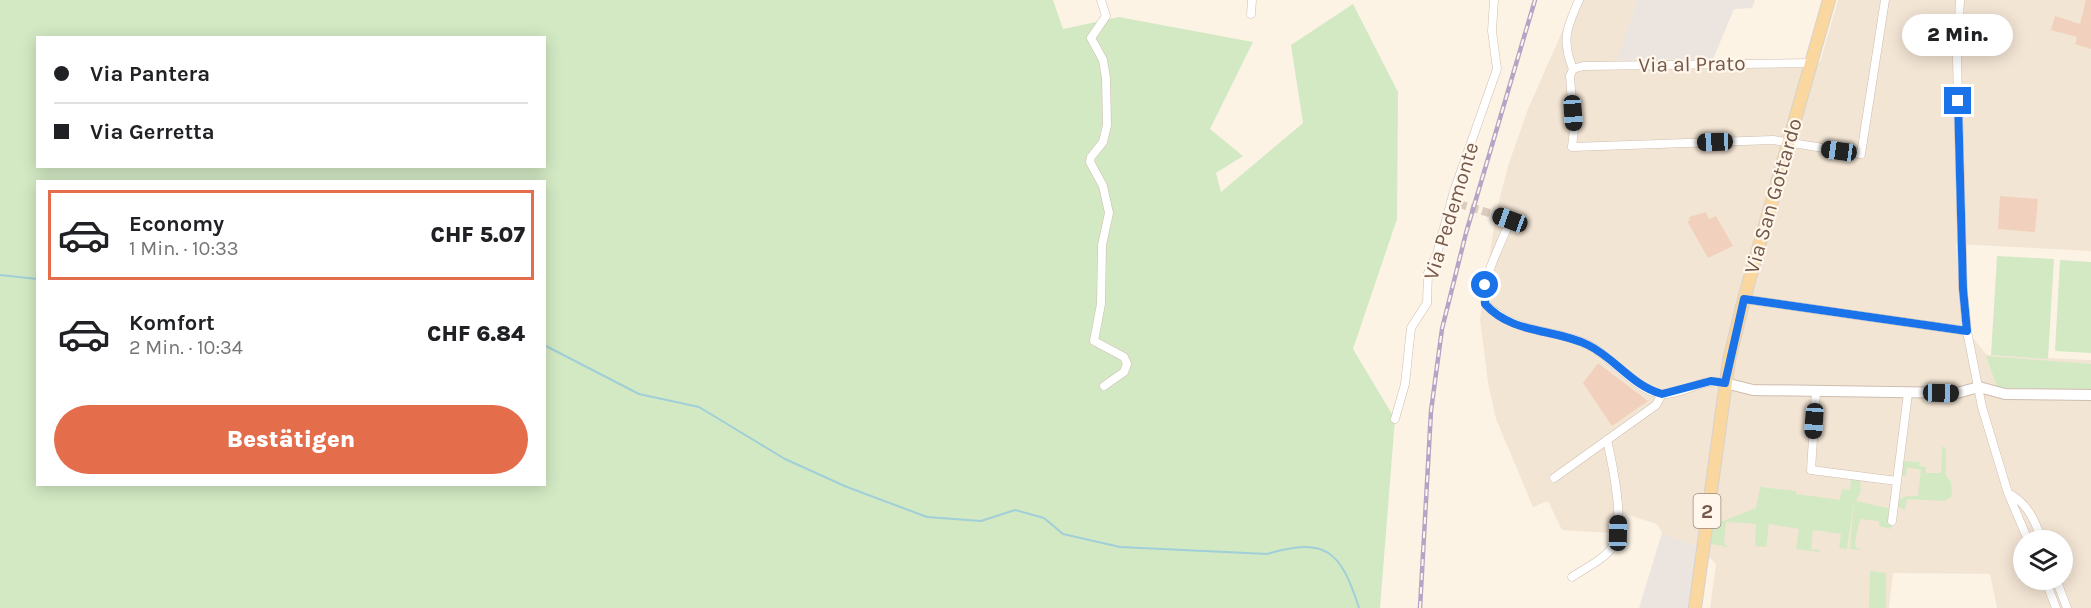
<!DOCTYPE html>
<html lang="de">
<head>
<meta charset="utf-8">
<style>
	body { margin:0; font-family:Karla,sans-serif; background:#f6f6f6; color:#202124; height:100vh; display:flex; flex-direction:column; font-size:22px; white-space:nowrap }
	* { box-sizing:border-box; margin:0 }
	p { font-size:20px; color:#757577 }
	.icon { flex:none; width:33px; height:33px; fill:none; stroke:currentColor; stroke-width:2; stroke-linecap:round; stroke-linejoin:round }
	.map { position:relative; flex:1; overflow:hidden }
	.details { position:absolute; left:36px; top:180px; width:510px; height:306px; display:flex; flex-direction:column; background:#fff; border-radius:0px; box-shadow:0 3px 15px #0003 }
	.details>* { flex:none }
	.guide { position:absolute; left:36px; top:36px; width:510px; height:132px; border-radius:0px; box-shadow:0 3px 15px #0003; display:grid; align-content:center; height:132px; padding:0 18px; background:#fff }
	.fabs { position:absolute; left:2013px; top:530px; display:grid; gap:12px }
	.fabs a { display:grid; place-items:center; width:60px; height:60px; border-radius:50%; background:#fff; box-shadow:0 3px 15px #0003; font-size:30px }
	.end { position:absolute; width:27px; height:27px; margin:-14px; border:8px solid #1a73e8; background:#fff; box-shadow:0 0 0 3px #fff }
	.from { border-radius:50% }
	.bubble { position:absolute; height:42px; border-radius:21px; background:#fff; box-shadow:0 3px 15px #0003; font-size:20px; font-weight:800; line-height:42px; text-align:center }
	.car { position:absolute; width:18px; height:36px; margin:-18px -9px; border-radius:8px; box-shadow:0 0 4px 2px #0007; background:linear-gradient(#222 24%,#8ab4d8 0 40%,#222 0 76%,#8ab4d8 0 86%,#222 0) }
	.guide b { display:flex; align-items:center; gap:21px; height:57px; font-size:22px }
	.guide b+b { border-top:2px solid #e0e0e0 }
	.guide i { width:15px; height:15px; background:#202124 }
	ul { padding:10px 0 0; list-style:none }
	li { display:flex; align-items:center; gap:18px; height:90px; margin:0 12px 9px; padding:0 6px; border:3px solid transparent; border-radius:0px }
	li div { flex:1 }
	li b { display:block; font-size:22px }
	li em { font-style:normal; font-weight:800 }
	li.active { border-color:#e46d4c }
	li>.icon { width:54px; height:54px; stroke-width:1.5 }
	.cta { display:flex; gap:12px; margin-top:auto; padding:12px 18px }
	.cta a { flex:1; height:69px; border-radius:36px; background:#e46d4c; color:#fff; font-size:24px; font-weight:800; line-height:69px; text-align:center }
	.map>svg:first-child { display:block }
	.residential { fill:#f3e5d4; fill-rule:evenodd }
	.industrial { fill:#ece5df }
	.green { fill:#d3e9c4; fill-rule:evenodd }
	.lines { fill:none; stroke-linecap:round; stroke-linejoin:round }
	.stream { stroke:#a0cfd7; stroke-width:2 }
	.building { fill:#f1d1bd }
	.minor-tunnel { stroke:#daccbe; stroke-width:8; stroke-dasharray:8 4; stroke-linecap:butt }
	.minor-casing { stroke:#cfbdaf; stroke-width:9 }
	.tertiary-casing { stroke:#cfbdaf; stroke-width:12 }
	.primary-casing { stroke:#d8d1cd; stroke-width:14 }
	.minor { stroke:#fff; stroke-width:8 }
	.tertiary { stroke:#fff; stroke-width:10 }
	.primary { stroke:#f9d79f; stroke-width:12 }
	.rail-casing { stroke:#b5a4c5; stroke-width:4.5 }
	.rail { stroke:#fff7eb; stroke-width:2; stroke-dasharray:7; stroke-linecap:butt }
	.route { stroke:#1a73e8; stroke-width:8 }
	.labels { text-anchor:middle; stroke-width:4.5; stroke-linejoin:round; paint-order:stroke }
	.shield { fill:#fff7eb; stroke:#9e887b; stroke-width:1.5 }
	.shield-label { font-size:20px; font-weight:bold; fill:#74594b }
	.street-label { font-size:21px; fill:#74594b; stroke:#fff7eb }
</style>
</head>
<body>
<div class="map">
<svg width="2091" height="608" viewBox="0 0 2091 608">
	<rect width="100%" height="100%" fill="#fcf3e5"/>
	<path class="residential" d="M1576,0H1637L1618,60L1713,59L1820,62L1838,0H2091V251L1956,244L1962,325L1987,355L2091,360V608H1997L1990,574L1893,573L1889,608H1710L1716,564L1699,548L1662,533L1657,524L1616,511L1612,533L1562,530L1548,501L1533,507L1496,419L1488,383L1480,319L1496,213L1508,166L1528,109ZM2024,540H2062V579H2024Z"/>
	<path class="industrial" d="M1637,0H1755L1752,8L1734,9L1713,59L1617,60Z
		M1662,533L1703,549L1695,608H1639Z"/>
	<path class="green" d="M0,0H1053L1063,29L1119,17L1253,42L1210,129L1243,156L1216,173L1221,192L1303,123L1291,45L1353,4L1398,92L1397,219L1353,349L1395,419L1380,608H0ZM38,38H544V166H38ZM38,182H544V484H38Z
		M1997,256L2054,259L2048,359L1991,355Z
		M2060,260L2091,262V353L2055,351Z
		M1986,356L2091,364V395L1997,387Z
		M1942,446L1946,449V475L1951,482L1952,496L1945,501L1907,499L1905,510L1898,506V500L1907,496H1918L1921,470L1907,467L1906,476H1901L1903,461L1920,462L1919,466L1926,467V473H1941Z
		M1851,479L1860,480L1861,491L1856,501L1892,509L1891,529L1879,526V521L1860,519L1855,542L1856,547L1861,550L1850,549L1854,501L1847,549L1839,548L1841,534L1813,530L1811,549L1820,550V552L1796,549L1799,529L1769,524L1766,547L1755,546L1756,524L1726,522L1724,544L1730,547L1711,544L1713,525L1756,508L1760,487L1796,491V494L1840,500L1842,489L1850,490Z
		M1870,571L1886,573V608H1869Z"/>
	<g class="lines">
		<path class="stream" d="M0,275L38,279
			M544,345L639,394L699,407L785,459L847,487L927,517L981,521L1015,510L1044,518L1063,534L1120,547L1267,554C1327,536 1341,552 1359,608"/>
	</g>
	<path class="building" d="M2086,0H2091V49L2075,44L2077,37L2051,30L2055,16L2080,24Z
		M2000,196L2038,199L2035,232L1998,229Z
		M1706,212L1709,219L1716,216L1733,246L1708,258L1687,221L1690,220L1689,217Z
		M1598,363L1648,401L1612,426L1583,383Z"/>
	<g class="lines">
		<path class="minor-tunnel" d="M1459,204L1496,215"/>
		<g class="minor-casing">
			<path id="minor" d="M1101,0L1106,16L1091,38L1103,60L1106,78L1107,125L1103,142L1091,157L1090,162L1103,186L1109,213L1102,245L1101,304L1094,341L1124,357L1127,364L1124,372L1104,386
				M1579,0C1567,27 1561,40 1573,69L1570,76L1574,129L1572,147L1773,140L1861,154L1885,0
				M1960,0L1957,59L1963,289L1967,331L1982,407L2008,493L2028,540
				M1251,14L1252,0
				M1573,69L1583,66L1811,63
				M1496,215L1510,221C1504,237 1478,287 1485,302C1487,308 1494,311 1498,314C1530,337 1570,329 1600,352C1615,364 1643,394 1663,394C1684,395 1704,376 1725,383
				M1744,299L1967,331
				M1816,391L1811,470L1897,481
				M1395,419L1405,384L1411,328L1427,303L1428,273L1437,254L1454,191L1497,69L1492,31L1494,0
				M1554,478L1656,405L1662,394
				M2008,493C2027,502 2035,521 2042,540
				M1892,521L1908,393
				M1572,577C1585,568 1604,560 1613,546C1626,528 1612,462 1607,440
				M2045,579L2056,608
				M2056,579L2067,608"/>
		</g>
		<g class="tertiary-casing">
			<path id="tertiary" d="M1725,383L1753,390L1957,393L1979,387L2005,394L2091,395"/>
		</g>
		<g class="primary-casing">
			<path id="primary" d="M1695,608L1729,360L1744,299L1829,0"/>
		</g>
		<use href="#minor" class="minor"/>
		<use href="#tertiary" class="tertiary"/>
		<use href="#primary" class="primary"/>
		<g class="rail-casing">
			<path id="rail" d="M1420,608L1431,411L1442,329L1466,233L1535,0"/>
		</g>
		<use href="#rail" class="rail"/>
	</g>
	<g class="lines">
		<path class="route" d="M1485,285V304C1513,335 1554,328 1588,345C1615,358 1632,386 1662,394L1711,381L1725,383L1744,299L1967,331L1963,289L1958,101"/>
	</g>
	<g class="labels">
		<rect class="shield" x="1693.5" y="494" width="27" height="34" rx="4.5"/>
		<g class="shield-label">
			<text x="1707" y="518">2</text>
		</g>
		<g class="street-label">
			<text transform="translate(1692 64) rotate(-1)" y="7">Via al Prato</text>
			<text transform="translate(1773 196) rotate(-74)" y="7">Via San Gottardo</text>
			<text transform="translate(1451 211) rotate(-73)" y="7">Via Pedemonte</text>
		</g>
	</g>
</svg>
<div class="fabs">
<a><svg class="icon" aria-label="layers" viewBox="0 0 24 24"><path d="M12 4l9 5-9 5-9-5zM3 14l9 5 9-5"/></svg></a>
</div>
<i class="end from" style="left:1485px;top:285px"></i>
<i class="end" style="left:1958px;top:101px"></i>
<div class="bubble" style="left:1902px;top:14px;width:111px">2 Min.</div>
<i class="car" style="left:1573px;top:113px;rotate:176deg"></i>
<i class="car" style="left:1715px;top:142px;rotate:268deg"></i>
<i class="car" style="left:1839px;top:151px;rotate:278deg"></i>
<i class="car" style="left:1510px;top:220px;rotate:290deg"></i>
<i class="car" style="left:1941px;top:393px;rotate:91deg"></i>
<i class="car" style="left:1814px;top:421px;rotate:184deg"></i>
<i class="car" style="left:1618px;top:533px;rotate:1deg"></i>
<div class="guide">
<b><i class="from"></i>Via Pantera</b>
<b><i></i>Via Gerretta</b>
</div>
<section class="details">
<ul>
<li class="active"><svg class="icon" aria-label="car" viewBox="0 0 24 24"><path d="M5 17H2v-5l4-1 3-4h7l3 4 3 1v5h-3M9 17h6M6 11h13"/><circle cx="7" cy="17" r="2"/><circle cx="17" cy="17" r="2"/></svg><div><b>Economy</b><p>1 Min. · 10:33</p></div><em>CHF 5.07</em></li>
<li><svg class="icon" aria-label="car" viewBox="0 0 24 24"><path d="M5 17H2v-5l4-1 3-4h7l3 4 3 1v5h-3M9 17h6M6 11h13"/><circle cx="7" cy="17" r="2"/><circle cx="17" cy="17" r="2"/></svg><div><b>Komfort</b><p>2 Min. · 10:34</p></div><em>CHF 6.84</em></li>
</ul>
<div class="cta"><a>Bestätigen</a></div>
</section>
</div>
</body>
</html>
